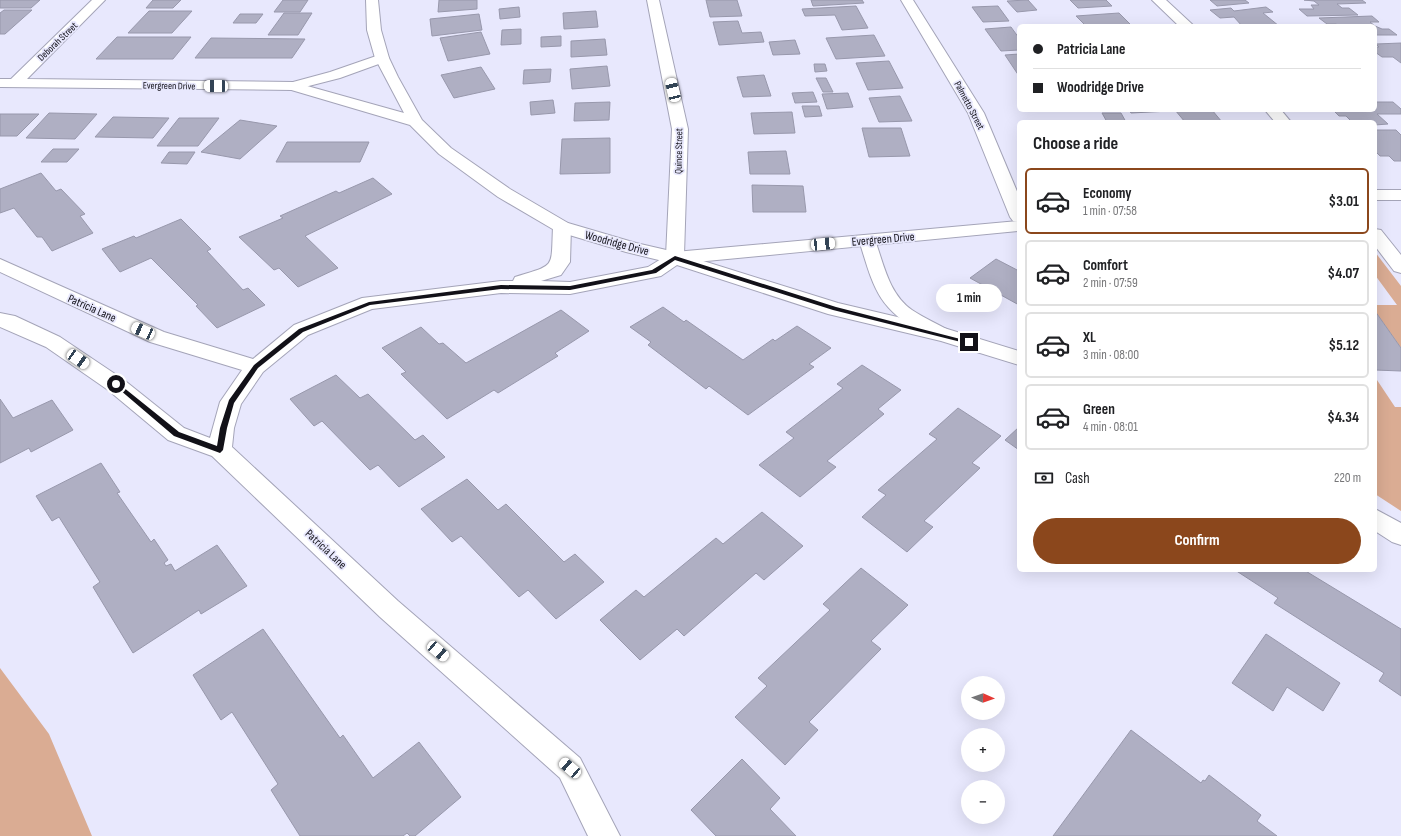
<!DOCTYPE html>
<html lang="en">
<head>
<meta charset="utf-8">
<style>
	body { margin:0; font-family:"Sofia Sans Condensed",sans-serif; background:#f6f6f6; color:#202124; height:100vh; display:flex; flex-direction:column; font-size:15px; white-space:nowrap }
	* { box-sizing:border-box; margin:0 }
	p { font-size:13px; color:#757577 }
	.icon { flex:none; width:22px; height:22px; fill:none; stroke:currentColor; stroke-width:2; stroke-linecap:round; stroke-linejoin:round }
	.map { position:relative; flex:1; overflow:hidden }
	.panel { position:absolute; left:1017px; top:120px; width:360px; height:452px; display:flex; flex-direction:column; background:#fff; border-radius:6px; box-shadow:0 4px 16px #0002 }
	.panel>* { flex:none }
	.top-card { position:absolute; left:1017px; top:24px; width:360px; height:88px; border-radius:6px; box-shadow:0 4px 16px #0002; display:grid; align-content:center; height:88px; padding:0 16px; background:#fff }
	.needle { width:26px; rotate:92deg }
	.tools { position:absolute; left:961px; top:676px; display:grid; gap:8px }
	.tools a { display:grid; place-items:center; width:44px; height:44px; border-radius:50%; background:#fff; box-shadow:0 4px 16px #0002; font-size:20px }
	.end { position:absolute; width:18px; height:18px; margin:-9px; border:5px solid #121118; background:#fff; box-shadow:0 0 0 2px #fff }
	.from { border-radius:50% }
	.bubble { position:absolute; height:28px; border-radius:14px; background:#fff; box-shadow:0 4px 16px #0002; font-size:13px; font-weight:700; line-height:28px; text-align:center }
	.car { position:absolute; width:12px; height:24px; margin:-12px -6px; border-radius:5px; box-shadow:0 0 3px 1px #0007; background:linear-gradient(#fff 24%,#345 0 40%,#fff 0 76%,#345 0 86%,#fff 0) }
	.top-card b { display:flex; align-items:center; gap:14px; height:38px; font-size:15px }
	.top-card b+b { border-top:1px solid #e0e0e0 }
	.top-card i { width:10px; height:10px; background:#202124 }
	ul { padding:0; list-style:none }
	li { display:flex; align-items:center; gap:12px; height:66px; margin:0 8px 6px; padding:0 8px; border:2px solid #e0e0e0; border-radius:6px }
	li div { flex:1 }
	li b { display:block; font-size:15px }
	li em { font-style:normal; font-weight:700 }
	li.current { border-color:#8b471c }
	li>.icon { width:36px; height:36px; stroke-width:1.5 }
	h2 { padding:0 16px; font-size:18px; line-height:48px }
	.pay { display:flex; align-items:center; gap:10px; height:44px; padding:0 16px; font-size:15px }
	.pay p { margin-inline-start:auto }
	.button { display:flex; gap:8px; margin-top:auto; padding:8px 16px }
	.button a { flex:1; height:46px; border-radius:24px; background:#8b471c; color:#fff; font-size:16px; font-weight:700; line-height:46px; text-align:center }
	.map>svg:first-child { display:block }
	.green { fill:#daac93 }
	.building { fill:#afafc3; stroke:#9898ac }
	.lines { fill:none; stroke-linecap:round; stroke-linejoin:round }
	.service-casing { stroke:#a4a4b8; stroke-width:2 }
	.minor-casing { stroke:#a4a4b8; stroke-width:2 }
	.tertiary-casing { stroke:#a4a4b8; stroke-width:2 }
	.service { fill:#fff; fill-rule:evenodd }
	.minor { fill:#fff; fill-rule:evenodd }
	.tertiary { fill:#fff; fill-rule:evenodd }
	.route { fill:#121118 }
	.labels { text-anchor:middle; stroke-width:3.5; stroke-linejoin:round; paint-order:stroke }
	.far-street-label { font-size:10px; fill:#121118; stroke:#e8e8fd }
	.street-label { font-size:12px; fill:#121118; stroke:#e8e8fd }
</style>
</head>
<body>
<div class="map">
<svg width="1401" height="836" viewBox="0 0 1401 836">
	<rect width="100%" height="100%" fill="#e8e8fd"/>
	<path class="green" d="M1375,252L1401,286V348L1375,311V305H1397L1375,275Z
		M1375,377L1395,407H1401V511L1375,494Z
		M0,668L49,734L92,836H0Z"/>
	<path class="building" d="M0,0H40L31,8H0Z
		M153,0H181L173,8H146Z
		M283,0H308L300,12H274Z
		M439,0H477V9L438,12Z
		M706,0H737L742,16L710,17Z
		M811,0H862L864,3L813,6Z
		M1028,0L1037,10L1017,12L1007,1Z
		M1070,0H1106L1112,6L1078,8Z
		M1210,0H1245L1249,3L1217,6Z
		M1304,0H1362L1366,3L1337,4L1342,8H1349L1358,15L1307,16L1299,9H1314L1311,5H1319L1314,1Z
		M856,6L868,28L842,30L835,15L805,16L802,9Z
		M998,6L1009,21L983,22L972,7Z
		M519,7L520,17L500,19L499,9Z
		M1266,7L1273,12L1263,13L1279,26H1242L1234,17L1220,18L1210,10L1231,8L1234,11Z
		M4,10H32L5,34H0V13Z
		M149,11H192L172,33H128Z
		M596,11L598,27L564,29L563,13Z
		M284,13H312L298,35H268Z
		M1119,13L1132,26H1086L1076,16Z
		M240,14H263L256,23H233Z
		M479,14L482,30L432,36L430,19Z
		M1372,16L1379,22H1370L1375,26H1339L1336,24H1327L1319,18Z
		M738,21L742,33L761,32L764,42L719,45L713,22Z
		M1375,26L1382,29H1389L1397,35H1375Z
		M1011,27L1019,38V50L1001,51L985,29Z
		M521,29V44L501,45L502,30Z
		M481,32L490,54L448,61L440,38Z
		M874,35L885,56L836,59L826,38Z
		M561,36V46L541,47V37Z
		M117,37H191L173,59H96Z
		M211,38L305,39L292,58H195Z
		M605,39L607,55L571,57V41Z
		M795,40L800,54L773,55L769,42Z
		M1401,43V63L1393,57H1382L1375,52V47H1379L1376,44Z
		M1019,54V76L1005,55Z
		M889,61L903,88L868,90L856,63Z
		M814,64H825L827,71L815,72Z
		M607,66L610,86L572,89L570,69Z
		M481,67L495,89L454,98L441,75Z
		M551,69L550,82L523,84L524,70Z
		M764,75L771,96L743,97L737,77Z
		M816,78H826L833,92H823Z
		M813,92L817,102L795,103L792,93Z
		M848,93L853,107L827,109L822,94Z
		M900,96L912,121L879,122L869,98Z
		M553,100L555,113L531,115L530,102Z
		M610,102L609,120L574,121L575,103Z
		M1375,102H1393L1401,109V114H1377L1388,124L1375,125V122H1352L1346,116H1339L1333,110H1375Z
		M802,106H819L822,116L805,117Z
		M1129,110H1169L1170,111L1131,113Z
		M1175,110H1212L1222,122H1185Z
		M792,112L795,133L754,134L751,113Z
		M49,113L97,114L75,139L26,138Z
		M1102,113H1121L1126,122H1107Z
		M0,114H39L17,136H0Z
		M113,117L169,118L153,138L95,137Z
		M179,118H219L198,146H157Z
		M240,120L277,126L240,159L201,152Z
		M862,128H901L910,156L869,157Z
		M1375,130H1396L1401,135V161H1394L1389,156H1380L1375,151Z
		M610,138V173L560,174L562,139Z
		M287,142H369L360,162H276Z
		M53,149H79L67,162H41Z
		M786,151L790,174H750L748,152Z
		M169,152H195L187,164L161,163Z
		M41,173L56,191L61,189L85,214L80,216L93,233L52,251L42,237H37L14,208L0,213V189Z
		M373,178L392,194L305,236L338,268L298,287L279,268L274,270L239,237L283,218L280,216L336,191L339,193Z
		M752,185L803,186L806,212H753Z
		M181,219L211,249L207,251L243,290L248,288L265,305L217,328L196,306L198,305L151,258L120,272L102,249L134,236L136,238Z
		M996,259L1019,271V305L970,278Z
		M663,307L684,322L686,320L743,360L773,339L775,341L797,326L831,348L809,364L814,367L748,415L709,386L706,389L648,345L651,342L630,327Z
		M561,310L589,331L555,353L558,356L498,393L494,390L447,419L401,374L406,372L382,348L421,327L439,344L443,343L466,363Z
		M1375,311L1401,348V371L1375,370Z
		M862,365L901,390L878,409L884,414L827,461L836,467L800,497L759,465L794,438L786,432L843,388L837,384Z
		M336,375L360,398L368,394L415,440L423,435L445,457L399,487L378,465L370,470L322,421L314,426L290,399Z
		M0,399L13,418L52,400L73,430L31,452L29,448L0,463Z
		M958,408L1001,436L972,463L980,468L924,521L933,527L907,552L862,517L886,495L878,490L937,439L929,434Z
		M1019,427V450L1005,440Z
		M101,463L120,492L117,493L151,542L154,539L168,560L164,563L166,566L171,564L175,571L217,545L247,586L201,614L199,610L133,653L93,587L100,582L59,517L52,521L36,496Z
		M467,479L498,510L506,504L564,562L575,554L604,582L556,619L528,590L519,597L461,536L452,542L421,509Z
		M762,512L803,546L764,580L756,573L684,636L677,629L640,660L600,620L636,590L644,597L716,538L723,544Z
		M861,568L908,605L871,641L881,649L809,722L818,730L785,765L735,717L767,686L758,678L830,610L823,604Z
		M1235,570H1304L1401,629V696L1379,681L1384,673L1274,603L1278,598Z
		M263,629L340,738L343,735L373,778L419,742L461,797L415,836H410L407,833L403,836H300L271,790L278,784L232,712L221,720L193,675Z
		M1266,634L1340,683L1323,711L1287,687L1273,711L1232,683Z
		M1131,730L1201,783L1203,780L1205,781L1209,775L1261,815L1257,821L1277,836H1053Z
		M742,759L780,798L770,809L796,836H716L691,810Z"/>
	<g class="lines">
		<g class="service-casing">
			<path id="service" d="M867,235L873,236L875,240C884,265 889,294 912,310C924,318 938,324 950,331L953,335L950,339C940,342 932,336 922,332C877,309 873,285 859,240L861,236Z"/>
		</g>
		<g class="minor-casing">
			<path id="minor" d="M92,0H105L27,79L293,82L330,72L382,54L387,55L389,58L387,61L340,78L293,90L0,87V79H11Z
				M647,0H659L688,129L684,255L838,303L944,328L1019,351V365L941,341L828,314L677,265L661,276L570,294L501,293L372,309L308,335L263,372L241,404L234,428L232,447L398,601L580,758L620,836H588L560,778L380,617L212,456L168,440L108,390L46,347L0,327V313L15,316L60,337L124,380L184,428L210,438L220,402L242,370L150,342L0,272V259L164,332L253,359L294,325L362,298L501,281H513L515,277C556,264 551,270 553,227L556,223L562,222L568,223L571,227L570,262L561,275L541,281L570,282L648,267L666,256L672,129Z
				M901,0H913L984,113L1019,196V222L1013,221L1010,217L968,113Z
				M1152,0H1166L1194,26H1179Z
				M1265,110H1281L1291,122H1275Z
				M1375,229L1381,230L1401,255V273L1394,271L1375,246Z
				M1375,509L1401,523V545L1392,542L1375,531Z"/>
		</g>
		<g class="tertiary-casing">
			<path id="tertiary" d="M366,0H378L381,30L389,58L398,77L422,120L451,148L510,189L568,223L636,243L675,252L1019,221V231L675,264L626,252L556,231L498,197L439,154L410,125L288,89L286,86L288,83L293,82L404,113L375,58L367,30Z
				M1375,190H1401V200H1375Z"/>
		</g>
		<use href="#service" class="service"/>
		<use href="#minor" class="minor"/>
		<use href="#tertiary" class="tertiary"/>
	</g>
	<path class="route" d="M675,256L836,307L972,342L969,344L833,310L675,260L656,273L570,290L501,289L370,305L303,332L258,368L234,403L227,428L223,450L220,453L174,436L113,384L118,383L179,432L217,446L220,428L229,400L254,365L299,329L369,302L501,285L570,286L652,270Z"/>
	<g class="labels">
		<g class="far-street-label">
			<text transform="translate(57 41) rotate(-44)" y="4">Deborah Street</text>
			<text transform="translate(169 85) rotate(1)" y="4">Evergreen Drive</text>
			<text transform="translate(970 105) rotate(62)" y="4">Palmetto Street</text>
			<text transform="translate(678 151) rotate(-89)" y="4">Quince Street</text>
		</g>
		<g class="street-label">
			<text transform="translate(883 239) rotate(-5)" y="4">Evergreen Drive</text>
			<text transform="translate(617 243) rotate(15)" y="4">Woodridge Drive</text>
			<text transform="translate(92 308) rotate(24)" y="4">Patricia Lane</text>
			<text transform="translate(326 549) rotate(43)" y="4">Patricia Lane</text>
		</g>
	</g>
</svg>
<div class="tools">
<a><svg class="needle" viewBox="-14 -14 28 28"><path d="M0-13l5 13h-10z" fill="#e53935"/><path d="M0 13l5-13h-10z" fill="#757577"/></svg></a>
<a>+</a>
<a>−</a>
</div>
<i class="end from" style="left:116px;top:384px"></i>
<i class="end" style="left:969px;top:342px"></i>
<div class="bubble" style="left:936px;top:284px;width:66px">1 min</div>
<i class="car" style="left:216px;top:86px;rotate:271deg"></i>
<i class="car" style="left:673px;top:90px;rotate:346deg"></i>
<i class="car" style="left:823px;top:244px;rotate:85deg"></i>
<i class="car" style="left:143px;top:331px;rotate:294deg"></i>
<i class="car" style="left:78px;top:359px;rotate:124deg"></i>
<i class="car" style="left:438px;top:651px;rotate:131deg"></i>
<i class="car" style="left:570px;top:768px;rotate:311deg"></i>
<div class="top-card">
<b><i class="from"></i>Patricia Lane</b>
<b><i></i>Woodridge Drive</b>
</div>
<section class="panel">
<h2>Choose a ride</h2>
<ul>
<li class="current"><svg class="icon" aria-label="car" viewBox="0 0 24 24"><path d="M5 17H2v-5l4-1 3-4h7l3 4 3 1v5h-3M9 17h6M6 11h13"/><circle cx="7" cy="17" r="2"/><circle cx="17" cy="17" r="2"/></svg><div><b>Economy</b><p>1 min · 07:58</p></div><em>$3.01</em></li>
<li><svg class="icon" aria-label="car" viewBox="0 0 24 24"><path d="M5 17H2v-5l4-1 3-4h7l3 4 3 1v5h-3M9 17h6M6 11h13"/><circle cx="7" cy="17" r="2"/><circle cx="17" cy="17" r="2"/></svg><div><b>Comfort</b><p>2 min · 07:59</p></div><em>$4.07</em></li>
<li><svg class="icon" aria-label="car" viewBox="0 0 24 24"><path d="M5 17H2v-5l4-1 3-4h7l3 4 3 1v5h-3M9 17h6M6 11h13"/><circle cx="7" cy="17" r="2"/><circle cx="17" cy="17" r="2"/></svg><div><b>XL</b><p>3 min · 08:00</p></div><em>$5.12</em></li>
<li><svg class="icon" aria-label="car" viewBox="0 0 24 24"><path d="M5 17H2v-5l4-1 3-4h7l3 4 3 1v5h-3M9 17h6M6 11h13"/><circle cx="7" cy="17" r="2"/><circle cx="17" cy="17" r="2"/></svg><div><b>Green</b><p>4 min · 08:01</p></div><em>$4.34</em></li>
</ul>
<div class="pay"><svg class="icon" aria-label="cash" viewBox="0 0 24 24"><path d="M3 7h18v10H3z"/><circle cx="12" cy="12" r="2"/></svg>Cash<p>220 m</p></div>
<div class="button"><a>Confirm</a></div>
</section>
</div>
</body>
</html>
